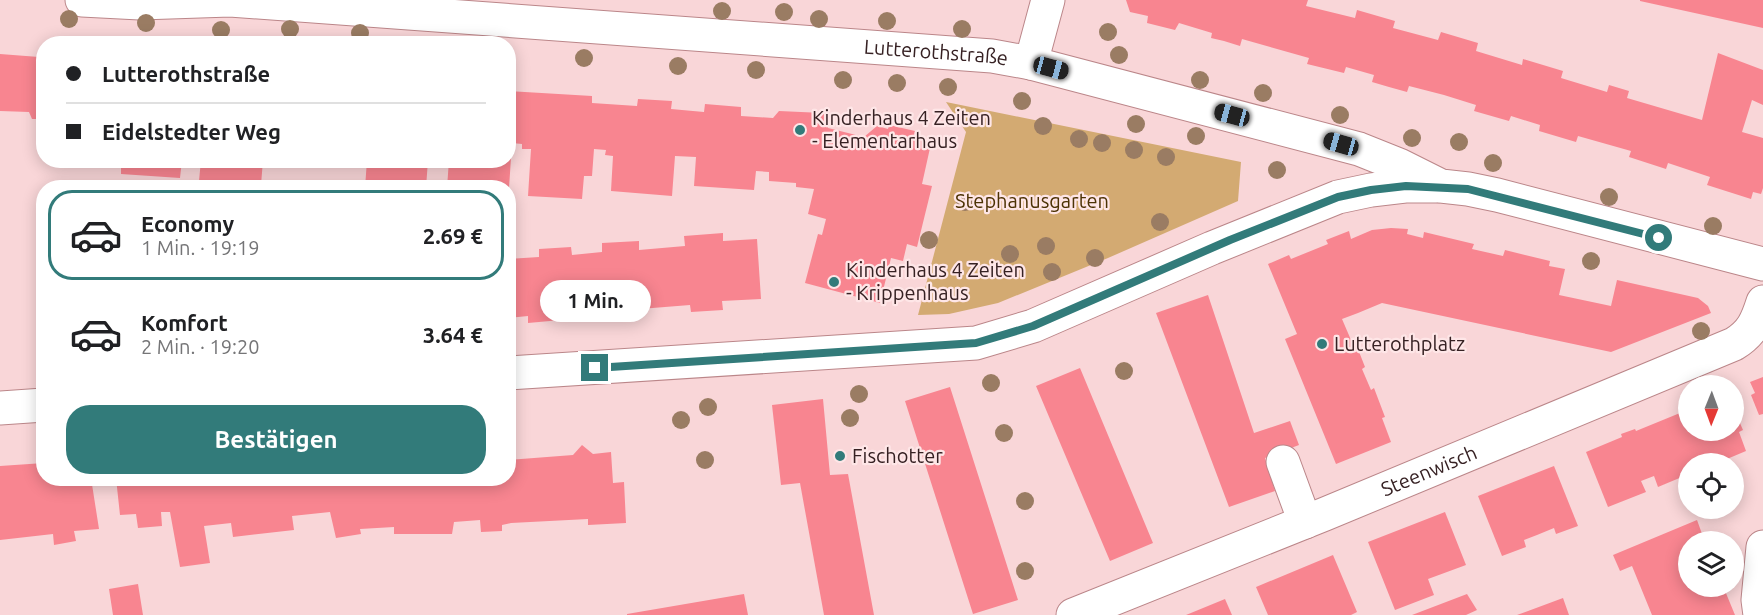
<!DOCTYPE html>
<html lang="de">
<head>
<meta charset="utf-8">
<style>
	body { margin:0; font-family:Ubuntu,sans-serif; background:#f6f6f6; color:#202124; height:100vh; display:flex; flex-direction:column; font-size:22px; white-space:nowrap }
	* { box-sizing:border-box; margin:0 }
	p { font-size:20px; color:#757577 }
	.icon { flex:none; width:33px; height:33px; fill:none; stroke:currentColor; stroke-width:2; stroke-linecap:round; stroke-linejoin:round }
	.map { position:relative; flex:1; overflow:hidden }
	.panel { position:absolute; left:36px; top:180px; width:480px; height:306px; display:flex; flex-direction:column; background:#fff; border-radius:24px; box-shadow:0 3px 15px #0003 }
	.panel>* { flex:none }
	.banner { position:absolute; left:36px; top:36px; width:480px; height:132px; border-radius:24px; box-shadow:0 3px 15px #0003; display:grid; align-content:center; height:132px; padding:0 30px; background:#fff }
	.needle { width:39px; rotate:181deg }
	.buttons { position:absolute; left:1678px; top:375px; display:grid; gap:12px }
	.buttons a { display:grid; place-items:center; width:66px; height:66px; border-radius:50%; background:#fff; box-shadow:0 3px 15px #0003; font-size:30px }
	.end { position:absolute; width:27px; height:27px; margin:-14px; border:8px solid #327b7a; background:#fff; box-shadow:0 0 0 3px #fff }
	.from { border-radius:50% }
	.bubble { position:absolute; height:42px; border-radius:21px; background:#fff; box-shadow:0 3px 15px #0003; font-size:20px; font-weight:600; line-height:42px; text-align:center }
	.car { position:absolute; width:18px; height:36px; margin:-18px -9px; border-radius:8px; box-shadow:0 0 4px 2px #0007; background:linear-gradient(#222 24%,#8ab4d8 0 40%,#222 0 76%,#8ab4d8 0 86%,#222 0) }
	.banner b { display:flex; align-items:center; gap:21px; height:57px; font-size:22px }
	.banner b+b { border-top:2px solid #e0e0e0 }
	.banner i { width:15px; height:15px; background:#202124 }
	ul { padding:10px 0 0; list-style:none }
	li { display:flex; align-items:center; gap:18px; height:90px; margin:0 12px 9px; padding:0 18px; border:3px solid transparent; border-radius:24px }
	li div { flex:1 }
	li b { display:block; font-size:22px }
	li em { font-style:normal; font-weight:600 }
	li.current { border-color:#327b7a }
	li>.icon { width:54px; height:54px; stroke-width:1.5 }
	.cta { display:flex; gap:12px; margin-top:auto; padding:12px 30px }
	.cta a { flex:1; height:69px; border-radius:24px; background:#327b7a; color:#fff; font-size:24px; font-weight:600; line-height:69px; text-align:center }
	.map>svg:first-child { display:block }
	.green { fill:#d3aa72 }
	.building { fill:#f88590 }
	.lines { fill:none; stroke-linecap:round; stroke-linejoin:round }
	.minor-casing { stroke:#bb8689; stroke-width:35 }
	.minor { stroke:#fff; stroke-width:33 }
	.tree { fill:#9a7c63 }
	.route { stroke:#327b7a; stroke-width:8 }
	.poi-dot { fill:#327b7a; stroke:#fee6e7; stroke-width:2 }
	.labels { text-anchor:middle; stroke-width:4.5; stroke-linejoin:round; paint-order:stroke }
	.street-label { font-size:20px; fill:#362123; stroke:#fee6e7 }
	.poi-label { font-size:20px; fill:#362123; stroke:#fee6e7; text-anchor:start }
	.park-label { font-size:20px; fill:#4c3204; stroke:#fee6e7 }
</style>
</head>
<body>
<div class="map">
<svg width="1763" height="615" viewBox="0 0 1763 615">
	<rect width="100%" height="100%" fill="#f9d6d8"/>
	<path class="green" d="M946,102L1241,162L1238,201L1108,258L998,303L949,314L918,315L966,132Z"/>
	<path class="building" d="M1126,0H1308L1306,6L1355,18L1357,10L1395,21L1393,28L1438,40L1441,32L1478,43L1476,51L1522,65L1523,59L1563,71L1561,78L1607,92L1609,85L1629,91L1627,98L1702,120L1718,53L1763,70V105L1752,100L1742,132L1763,138V188L1761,194L1753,192L1751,199L1707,185L1710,177L1668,163L1666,169L1629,157L1631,151L1578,136L1576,142L1539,131L1540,125L1511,116L1509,121L1474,111L1476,105L1444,95L1409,86L1407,92L1389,87L1372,82L1374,75L1346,67L1344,73L1307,64L1309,58L1242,39L1240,46L1224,41L1211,38L1212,33L1179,23L1175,30L1147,23L1148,16L1130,12Z
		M1640,0H1763V28L1640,1Z
		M39,51H44V119H32L29,112L0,111V54L39,57Z
		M508,91L592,96V103L637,106L638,99L672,101L671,109L704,112L705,104L741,107V116L773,118L779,111L823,113L828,120V128L864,137L877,126L888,129L889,125L915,131L914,135L923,137L930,148L922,184L932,186L917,247L907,244L903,261L891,258L880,303L805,283L818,234L822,235L826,219L808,214L814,189L796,187V183L769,181V172L756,171L754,190L694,186L696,157L675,156L672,196L611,191L613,156L605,155L606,150L594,149L592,176H584L582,199L528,196L531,149H522V144L512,143L509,188H447L449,160H508Z
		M121,160H182L180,178L121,174Z
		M201,160H263L261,185L199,181Z
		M367,160H428L426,188H365Z
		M1391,228L1408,229L1407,234L1423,238L1424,232L1474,244L1472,249L1503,256L1505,250L1550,261L1549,266L1565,269L1559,295L1611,306L1617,280L1698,298L1708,306L1711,313L1611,352L1382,303L1358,313L1342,319L1351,340L1354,339L1365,367L1362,369L1371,390L1374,388L1385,417L1382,418L1391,442L1336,464L1285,339L1297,334L1268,264L1289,255L1291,259L1328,244L1326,240L1349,231L1351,239L1372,230Z
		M723,233V241L757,239L761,299L722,301L723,310L691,312L690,305L640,309V317L606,319L605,312L561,315V320L528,323V316L508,318V259L539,257V249L571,247L572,255L602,252V243L639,241V250L685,246L684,236Z
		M1208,295L1254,433L1290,421L1299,445L1265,458L1275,491L1229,507L1156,313Z
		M1080,368L1153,543L1110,561L1036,386Z
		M1763,377V414L1759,415L1751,395L1755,393L1750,382Z
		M950,387L1018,600L973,614L905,401Z
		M823,399L830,475L848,474L874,615H824L800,483L781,485L772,405Z
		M1689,404V430H1734V414H1736L1743,430L1739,432L1746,451L1715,464H1689V474L1658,487L1654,476L1641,481L1646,492L1608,507L1586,452L1622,437L1621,434L1635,429L1636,431L1680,413L1679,409Z
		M582,445L593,454L611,452L613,483L624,482L626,523L588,525V519L511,523L502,525V531L481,532L480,520L454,522L452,534H394V527L360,529L361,534L336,538L330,512L292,516L294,530L233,537L231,523L204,526L210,563L180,567L170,512H161L162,526L138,528L136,514L120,515L116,478H508V460L573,455Z
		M44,463V478H91L99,529L74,531L76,541L54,545L53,534L0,540V466Z
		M1554,466L1578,526L1556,534L1554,528L1537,535L1524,540L1526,547L1502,556L1478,496Z
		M1445,512L1466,565L1428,579L1434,595L1395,610L1368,542Z
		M1697,520L1705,542H1689V586H1723L1735,615H1652L1632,566L1620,571L1613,555Z
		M1333,555L1357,612L1351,615H1268L1256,587Z
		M138,584L143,615H113L109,589Z
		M744,594L748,615H627V614Z
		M1467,594L1477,610L1466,615H1412Z
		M1563,598L1569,615H1517Z
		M1225,599L1232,615H1186Z"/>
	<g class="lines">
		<g class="minor-casing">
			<g id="minor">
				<path id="s1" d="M82,0L140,3L230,0L992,56L1031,63L1359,149L1399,165L1441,186L1468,189L1497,195L1763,264"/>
				<path d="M1031,63L1048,0"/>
				<path d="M508,373L976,343L1033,326L1212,248L1338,197L1371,190L1405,186H1436"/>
				<path d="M0,408L44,405"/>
				<path d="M1283,462L1305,522"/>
				<path id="s2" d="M1073,615L1325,514L1734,344C1752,333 1757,321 1763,302"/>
				<path d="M1760,615L1758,600L1763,547"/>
			</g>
		</g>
		<use href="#minor" class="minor"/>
	</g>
	<g class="tree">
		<circle cx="722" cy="11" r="9"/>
		<circle cx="784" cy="12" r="9"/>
		<circle cx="69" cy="19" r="9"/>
		<circle cx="819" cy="19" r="9"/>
		<circle cx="887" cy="21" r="9"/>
		<circle cx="146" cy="23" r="9"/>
		<circle cx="290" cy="29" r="9"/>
		<circle cx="962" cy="29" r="9"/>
		<circle cx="221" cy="30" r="9"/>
		<circle cx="1108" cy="32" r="9"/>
		<circle cx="360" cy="33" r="9"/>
		<circle cx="1119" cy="55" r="9"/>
		<circle cx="584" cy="58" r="9"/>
		<circle cx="678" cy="66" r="9"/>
		<circle cx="756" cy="70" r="9"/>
		<circle cx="843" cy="80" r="9"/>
		<circle cx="1200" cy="80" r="9"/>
		<circle cx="897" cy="83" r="9"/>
		<circle cx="948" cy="87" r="9"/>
		<circle cx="1263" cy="93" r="9"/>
		<circle cx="1022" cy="101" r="9"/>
		<circle cx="1340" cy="115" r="9"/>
		<circle cx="1136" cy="124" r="9"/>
		<circle cx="1043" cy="126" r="9"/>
		<circle cx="1196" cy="136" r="9"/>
		<circle cx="1412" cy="138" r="9"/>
		<circle cx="1079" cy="139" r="9"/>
		<circle cx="1459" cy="142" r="9"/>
		<circle cx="1102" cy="143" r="9"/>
		<circle cx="1134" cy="150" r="9"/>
		<circle cx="1166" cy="157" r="9"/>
		<circle cx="1493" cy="163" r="9"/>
		<circle cx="1277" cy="170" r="9"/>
		<circle cx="1609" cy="197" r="9"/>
		<circle cx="965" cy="202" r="9"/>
		<circle cx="1160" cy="222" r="9"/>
		<circle cx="1713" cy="226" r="9"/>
		<circle cx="929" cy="240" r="9"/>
		<circle cx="1046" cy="246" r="9"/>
		<circle cx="1010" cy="254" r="9"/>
		<circle cx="1095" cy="258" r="9"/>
		<circle cx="1591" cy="261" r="9"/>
		<circle cx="1052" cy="272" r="9"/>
		<circle cx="1701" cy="331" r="9"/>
		<circle cx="1124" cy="371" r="9"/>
		<circle cx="991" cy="383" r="9"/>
		<circle cx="859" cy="394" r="9"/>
		<circle cx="708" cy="407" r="9"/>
		<circle cx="850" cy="418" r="9"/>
		<circle cx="681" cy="420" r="9"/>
		<circle cx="1004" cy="433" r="9"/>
		<circle cx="705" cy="460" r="9"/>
		<circle cx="1025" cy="501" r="9"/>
		<circle cx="1025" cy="571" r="9"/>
	</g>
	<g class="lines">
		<path class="route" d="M595,368L976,343L1033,326L1230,240L1338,197L1371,190L1406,186L1468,189L1659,238"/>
	</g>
	<g class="poi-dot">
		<circle cx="800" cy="130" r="6"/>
		<circle cx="834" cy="282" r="6"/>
		<circle cx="1322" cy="344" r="6"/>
		<circle cx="840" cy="456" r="6"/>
	</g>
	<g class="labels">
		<g class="street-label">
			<text dy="7" stroke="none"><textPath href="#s1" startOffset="856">Lutterothstraße</textPath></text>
			<text dy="7" stroke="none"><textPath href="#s2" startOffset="384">Steenwisch</textPath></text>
		</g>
		<g class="poi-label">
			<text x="812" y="125">Kinderhaus 4 Zeiten<tspan x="812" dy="23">- Elementarhaus</tspan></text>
			<text x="846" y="277">Kinderhaus 4 Zeiten<tspan x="846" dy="23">- Krippenhaus</tspan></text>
			<text x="1334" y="351">Lutterothplatz</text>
			<text x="852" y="463">Fischotter</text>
		</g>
		<g class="park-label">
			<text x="1032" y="208">Stephanusgarten</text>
		</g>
	</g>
</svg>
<div class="buttons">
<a><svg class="needle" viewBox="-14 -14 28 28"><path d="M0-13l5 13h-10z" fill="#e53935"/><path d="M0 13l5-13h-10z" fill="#757577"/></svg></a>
<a><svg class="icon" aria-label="locate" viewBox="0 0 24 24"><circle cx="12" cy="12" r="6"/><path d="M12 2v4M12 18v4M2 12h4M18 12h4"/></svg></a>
<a><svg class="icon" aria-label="layers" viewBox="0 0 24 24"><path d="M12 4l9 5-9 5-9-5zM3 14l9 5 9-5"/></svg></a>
</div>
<i class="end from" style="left:1659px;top:238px"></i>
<i class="end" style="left:595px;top:368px"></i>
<div class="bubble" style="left:540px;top:280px;width:111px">1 Min.</div>
<i class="car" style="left:1051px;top:68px;rotate:105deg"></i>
<i class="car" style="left:1232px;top:115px;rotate:285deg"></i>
<i class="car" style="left:1341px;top:144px;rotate:286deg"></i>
<div class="banner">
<b><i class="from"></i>Lutterothstraße</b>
<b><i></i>Eidelstedter Weg</b>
</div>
<section class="panel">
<ul>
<li class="current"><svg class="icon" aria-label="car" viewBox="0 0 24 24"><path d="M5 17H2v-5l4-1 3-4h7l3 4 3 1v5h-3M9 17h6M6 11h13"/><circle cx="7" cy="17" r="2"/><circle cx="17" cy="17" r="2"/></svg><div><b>Economy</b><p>1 Min. · 19:19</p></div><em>2.69 €</em></li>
<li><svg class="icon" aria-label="car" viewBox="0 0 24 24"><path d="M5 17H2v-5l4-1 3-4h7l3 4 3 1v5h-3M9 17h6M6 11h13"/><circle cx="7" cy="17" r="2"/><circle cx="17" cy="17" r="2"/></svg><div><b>Komfort</b><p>2 Min. · 19:20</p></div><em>3.64 €</em></li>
</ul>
<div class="cta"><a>Bestätigen</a></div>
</section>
</div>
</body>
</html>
